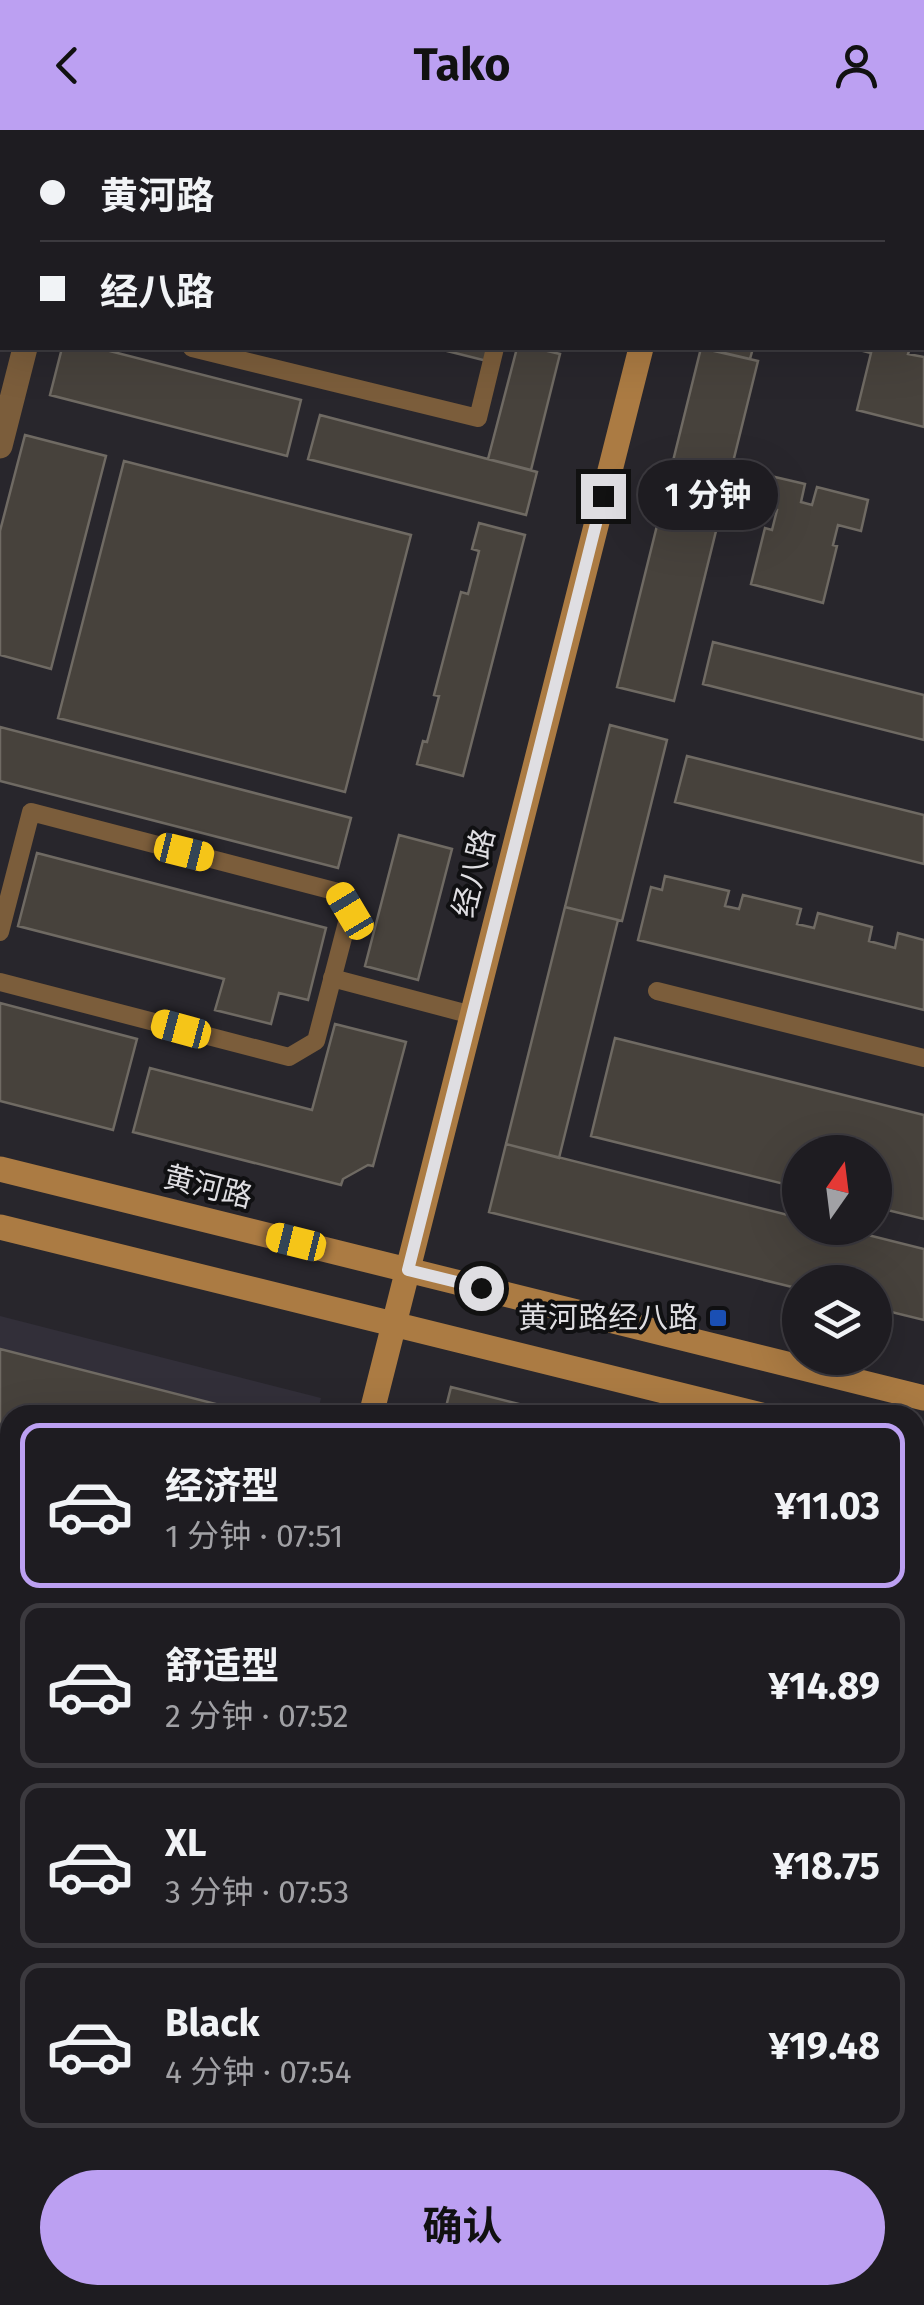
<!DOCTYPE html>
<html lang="zh">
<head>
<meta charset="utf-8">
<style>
	body { margin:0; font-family:"Fira Sans","Noto Sans SC",sans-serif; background:#26252a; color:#f1f3f6; height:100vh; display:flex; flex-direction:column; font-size:38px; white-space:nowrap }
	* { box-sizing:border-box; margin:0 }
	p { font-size:32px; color:#a1a1a5 }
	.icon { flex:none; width:55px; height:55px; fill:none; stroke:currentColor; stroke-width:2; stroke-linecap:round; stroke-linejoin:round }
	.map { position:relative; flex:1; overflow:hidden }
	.sheet { position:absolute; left:0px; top:1275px; width:925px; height:900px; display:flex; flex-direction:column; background:#1e1c21; border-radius:30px 30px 0 0; box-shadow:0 10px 40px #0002,0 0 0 2px #3c3a3f }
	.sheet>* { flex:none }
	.guide { position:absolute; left:0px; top:0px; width:925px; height:220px; box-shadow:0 10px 40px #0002,0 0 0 2px #3c3a3f; display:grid; align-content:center; height:220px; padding:0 40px; background:#1e1c21 }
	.needle { width:65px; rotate:14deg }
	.buttons { position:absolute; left:782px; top:1005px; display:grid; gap:20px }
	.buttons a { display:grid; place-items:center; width:110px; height:110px; border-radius:50%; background:#1e1c21; box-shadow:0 10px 40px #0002,0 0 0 2px #3c3a3f; font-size:50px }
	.end { position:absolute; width:45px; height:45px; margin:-22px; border:12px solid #dfdee2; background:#111; box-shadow:0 0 0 5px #111 }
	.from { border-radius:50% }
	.bubble { position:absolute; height:70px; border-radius:35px; background:#1e1c21; box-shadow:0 10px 40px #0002,0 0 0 2px #3c3a3f; font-size:32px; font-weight:700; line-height:70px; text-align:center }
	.car { position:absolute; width:30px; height:60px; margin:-30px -15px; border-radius:12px; box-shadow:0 0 8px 2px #0007; background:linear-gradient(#f5c518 24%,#345 0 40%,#f5c518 0 76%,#345 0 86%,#f5c518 0) }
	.guide b { display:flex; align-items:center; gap:35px; height:95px; font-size:38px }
	.guide b+b { border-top:2px solid #3c3a3f }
	.guide i { width:25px; height:25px; background:#f1f3f6 }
	ul { padding:18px 0 0; list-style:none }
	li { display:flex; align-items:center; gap:30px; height:165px; margin:0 20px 15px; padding:0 20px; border:5px solid #3c3a3f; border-radius:20px }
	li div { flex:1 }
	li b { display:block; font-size:38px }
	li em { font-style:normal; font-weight:700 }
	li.current { border-color:#bca0f2 }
	li>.icon { width:90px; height:90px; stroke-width:1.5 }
	.primary-button { display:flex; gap:20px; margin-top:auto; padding:20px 40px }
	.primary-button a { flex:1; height:115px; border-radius:60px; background:#bca0f2; color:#111; font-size:40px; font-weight:700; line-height:115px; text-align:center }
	header { display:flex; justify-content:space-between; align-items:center; height:130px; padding:0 40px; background:#bca0f2; color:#111; font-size:45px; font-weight:700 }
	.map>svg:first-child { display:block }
	.built { fill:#322f39 }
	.building { fill:#47423c; stroke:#6f6a63; stroke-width:2.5 }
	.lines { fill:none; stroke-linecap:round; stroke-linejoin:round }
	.lane { stroke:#7b5d3b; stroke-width:18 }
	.street { stroke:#7b5d3b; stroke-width:25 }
	.secondary { stroke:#ab7b43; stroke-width:25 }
	.route { stroke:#dfdee2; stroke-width:12 }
	.transit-dot { fill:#1a4fb4; stroke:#101012; stroke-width:4 }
	.labels { text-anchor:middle; stroke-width:8; stroke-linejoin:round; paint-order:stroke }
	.street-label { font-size:30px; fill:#dfdee2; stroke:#101012 }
	.poi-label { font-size:30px; fill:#dfdee2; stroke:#101012; text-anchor:end }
</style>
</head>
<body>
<header><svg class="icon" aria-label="back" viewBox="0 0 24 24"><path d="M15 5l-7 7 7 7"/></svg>Tako<svg class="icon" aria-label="person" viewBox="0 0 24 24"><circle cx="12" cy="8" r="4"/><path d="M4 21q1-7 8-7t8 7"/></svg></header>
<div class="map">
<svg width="924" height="2175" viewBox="0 0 924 2175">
	<rect width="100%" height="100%" fill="#28262c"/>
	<path class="built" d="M0,1186L321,1268L317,1285H10V1680L0,1678Z
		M924,1415V2175H735L737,2165H915V1451Z"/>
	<path class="building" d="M0,0H57L2,2V27Z
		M260,0H331L330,2Z
		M368,0H510L520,2H368Z
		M62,218H98L301,270L287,326L50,265Z
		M435,218H490L487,231Z
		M517,218H535L560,224L531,340L488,329Z
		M701,218L758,231L674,571L617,557Z
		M703,218H753L750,229Z
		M860,218H910L908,224L924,227V297L857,280L871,223L859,220Z
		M320,285L537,342L526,385L308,329Z
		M25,305L106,326L51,539L0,525V401Z
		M124,331L411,405L345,662L58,588Z
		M762,344L805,354L801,372L812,375L817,357L868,370L861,401L838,395L833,415L837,416L823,473L751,454L765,398L772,400L777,380L754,374Z
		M479,393L525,405L463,646L417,634L423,611L427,612L439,566L434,565L461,462L468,464L479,421L472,419Z
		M713,512L924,565V610L703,554Z
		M610,595L667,610L622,791L565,777Z
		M0,597L351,688L338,738L0,651Z
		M687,626L924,685V734L675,672Z
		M399,705L452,719L418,850L365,836Z
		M37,723L326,798L308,870L279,863L271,894L215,880L224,849L18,796Z
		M665,746L729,761L725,776L739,779L743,765L801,779L797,794L814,798L818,783L872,797L869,811L895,818L898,803L924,810V880L638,810L651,757L662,760Z
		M565,777L618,790L559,1028L506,1014Z
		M0,873L137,909L113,1000L0,971Z
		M335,894L406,912L373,1036L368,1035L343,1049L341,1055L133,1002L150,938L312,980Z
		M615,908L924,985V1089L875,1077V1022H800V1058L591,1006Z
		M506,1014L800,1088V1098H840L924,1119V1190L875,1178V1152H800V1159L489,1082Z
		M0,1219L259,1285H10V1539L0,1536Z
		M451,1257L563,1285H444Z
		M915,1376L924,1378L915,1422Z
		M924,1481V1524L915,1522Z
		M918,1544L924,1545V1742L920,1759L915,1758V1555Z
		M10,1546V1644L0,1642V1586Z
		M0,1777L10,1779V1838L0,1836Z
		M0,1905L10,1907V1969L0,1966Z
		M0,2054L10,2057V2122L0,2119Z
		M915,2079L924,2081V2132L915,2130Z
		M486,2165H705L716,2168L714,2175H526Z
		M751,2165H822L819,2175H756L749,2173Z
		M830,2166L864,2175H827Z"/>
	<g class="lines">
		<path class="lane" d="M352,2L353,0
			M192,218L478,288L495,218
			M0,802L31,682L338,762L350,781L316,911L289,927L0,852
			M332,848L472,885
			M657,861L924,928
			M666,1285L671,1263
			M0,1706L10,1711
			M915,1896L924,1860
			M0,2018L10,2021
			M915,2065L924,2067
			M445,2175L447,2165"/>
		<path class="street" d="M620,0L630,2
			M80,2V0
			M922,74H924
			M0,316L25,218"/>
		<path class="secondary" d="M0,1039L924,1268
			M0,1097L761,1285
			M371,1285L641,218
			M915,1323L924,1326
			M145,2175L148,2165"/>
	</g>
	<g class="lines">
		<path class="route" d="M481,1158L408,1140L603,366"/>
	</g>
	<rect class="transit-dot" x="708" y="1178" width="20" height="20" rx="5"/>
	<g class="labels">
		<g class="street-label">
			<text transform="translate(474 743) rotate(-76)" y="10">经八路</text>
			<text transform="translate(208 1057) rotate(14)" y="10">黄河路</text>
		</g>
		<g class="poi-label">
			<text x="698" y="1198">黄河路经八路</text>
		</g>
	</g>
</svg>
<div class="buttons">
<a><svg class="needle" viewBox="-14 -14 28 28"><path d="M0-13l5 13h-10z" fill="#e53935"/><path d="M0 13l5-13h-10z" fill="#a1a1a5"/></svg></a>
<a><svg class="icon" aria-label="layers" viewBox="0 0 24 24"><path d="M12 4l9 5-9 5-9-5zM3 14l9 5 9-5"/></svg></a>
</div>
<i class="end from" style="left:481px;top:1158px"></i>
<i class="end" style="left:603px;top:366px"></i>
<div class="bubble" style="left:638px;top:330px;width:140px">1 分钟</div>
<i class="car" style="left:184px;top:722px;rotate:104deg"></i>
<i class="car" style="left:350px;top:781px;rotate:329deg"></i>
<i class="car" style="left:181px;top:899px;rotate:285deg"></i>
<i class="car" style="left:296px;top:1112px;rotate:284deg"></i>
<div class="guide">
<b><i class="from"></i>黄河路</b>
<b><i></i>经八路</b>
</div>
<section class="sheet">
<ul>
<li class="current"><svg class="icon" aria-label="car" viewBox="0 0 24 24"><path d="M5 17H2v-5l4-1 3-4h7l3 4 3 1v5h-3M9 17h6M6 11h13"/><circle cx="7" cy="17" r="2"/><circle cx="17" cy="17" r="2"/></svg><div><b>经济型</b><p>1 分钟 · 07:51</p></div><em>¥11.03</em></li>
<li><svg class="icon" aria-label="car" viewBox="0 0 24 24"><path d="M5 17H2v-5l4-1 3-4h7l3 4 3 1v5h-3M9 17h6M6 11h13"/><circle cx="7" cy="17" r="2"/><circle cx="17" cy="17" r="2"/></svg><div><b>舒适型</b><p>2 分钟 · 07:52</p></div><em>¥14.89</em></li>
<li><svg class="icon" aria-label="car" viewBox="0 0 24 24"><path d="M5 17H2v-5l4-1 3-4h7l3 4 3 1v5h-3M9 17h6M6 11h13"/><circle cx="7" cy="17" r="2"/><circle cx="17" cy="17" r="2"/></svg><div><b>XL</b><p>3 分钟 · 07:53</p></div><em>¥18.75</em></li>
<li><svg class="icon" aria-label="car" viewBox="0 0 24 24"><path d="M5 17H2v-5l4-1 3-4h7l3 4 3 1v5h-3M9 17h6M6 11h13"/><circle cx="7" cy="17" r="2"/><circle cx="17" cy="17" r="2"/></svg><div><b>Black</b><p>4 分钟 · 07:54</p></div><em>¥19.48</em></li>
</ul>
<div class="primary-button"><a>确认</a></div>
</section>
</div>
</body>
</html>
